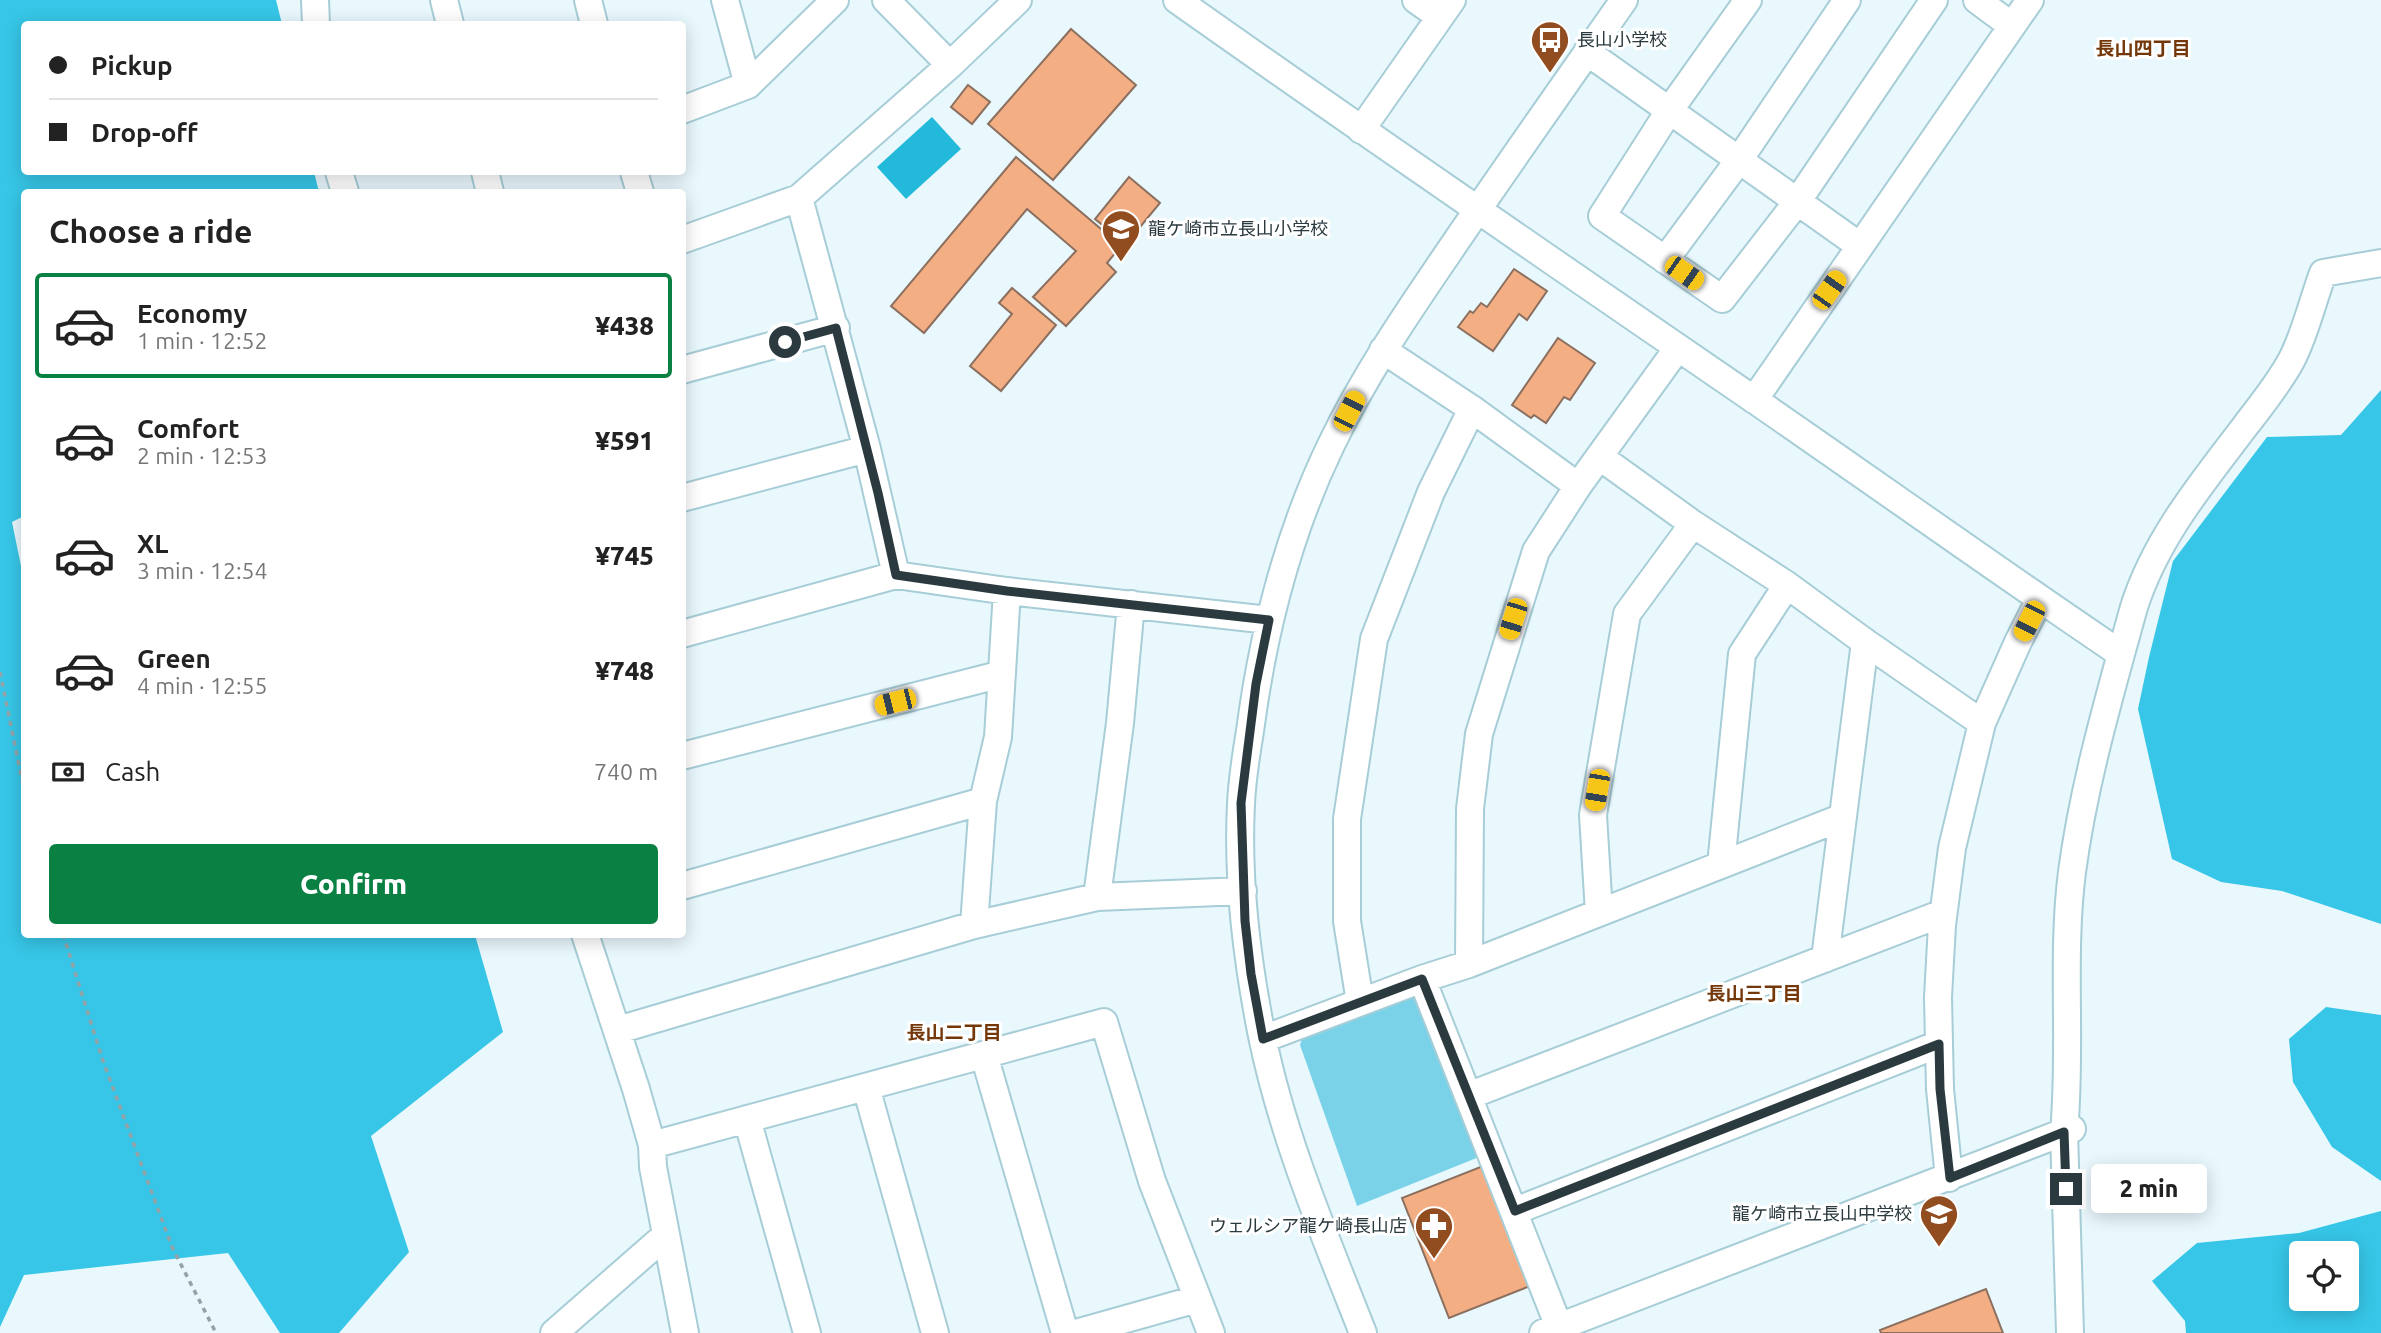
<!DOCTYPE html>
<html lang="en">
<head>
<meta charset="utf-8">
<style>
	body { margin:0; font-family:Ubuntu,"Noto Sans JP",sans-serif; background:#f6f6f6; color:#222; height:100vh; display:flex; flex-direction:column; font-size:26px; white-space:nowrap }
	* { box-sizing:border-box; margin:0 }
	p { font-size:23px; color:#767676 }
	.icon { flex:none; width:38px; height:38px; fill:none; stroke:currentColor; stroke-width:2; stroke-linecap:round; stroke-linejoin:round }
	.map { position:relative; flex:1; overflow:hidden }
	.side { position:absolute; left:21px; top:189px; width:665px; height:749px; display:flex; flex-direction:column; background:#fff; border-radius:7px; box-shadow:0 4px 18px #0003 }
	.side>* { flex:none }
	.hud { position:absolute; left:21px; top:21px; width:665px; height:154px; border-radius:7px; box-shadow:0 4px 18px #0003; display:grid; align-content:center; height:154px; padding:0 28px; background:#fff }
	.tools { position:absolute; left:2289px; top:1241px; display:grid; gap:14px }
	.tools a { display:grid; place-items:center; width:70px; height:70px; border-radius:7px; background:#fff; box-shadow:0 4px 18px #0003; font-size:35px }
	.end { position:absolute; width:32px; height:32px; margin:-16px; border:9px solid #2b3a3f; background:#fff; box-shadow:0 0 0 4px #fff }
	.from { border-radius:50% }
	.bubble { position:absolute; height:49px; border-radius:7px; background:#fff; box-shadow:0 4px 18px #0003; font-size:23px; font-weight:800; line-height:49px; text-align:center }
	.car { position:absolute; width:21px; height:42px; margin:-21px -10px; border-radius:9px; box-shadow:0 0 5px 2px #0007; background:linear-gradient(#f5c518 24%,#345 0 40%,#f5c518 0 76%,#345 0 86%,#f5c518 0) }
	.hud b { display:flex; align-items:center; gap:24px; height:66px; font-size:26px }
	.hud b+b { border-top:2px solid #e0e0e0 }
	.hud i { width:18px; height:18px; background:#222 }
	ul { padding:0; list-style:none }
	li { display:flex; align-items:center; gap:21px; height:105px; margin:0 14px 10px; padding:0 14px; border:4px solid transparent; border-radius:7px }
	li div { flex:1 }
	li b { display:block; font-size:26px }
	li em { font-style:normal; font-weight:800 }
	li.on { border-color:#0b8043 }
	li>.icon { width:63px; height:63px; stroke-width:1.5 }
	h2 { padding:0 28px; font-size:32px; line-height:84px }
	.pay { display:flex; align-items:center; gap:18px; height:77px; padding:0 28px; font-size:26px }
	.pay p { margin-inline-start:auto }
	.action { display:flex; gap:14px; margin-top:auto; padding:14px 28px }
	.action a { flex:1; height:80px; border-radius:7px; background:#0b8043; color:#fff; font-size:28px; font-weight:800; line-height:80px; text-align:center }
	.map>svg:first-child { display:block }
	.green { fill:#7ad2e9 }
	.forest { fill:#37c6e7; fill-rule:evenodd }
	.water { fill:#22b9da }
	.building { fill:#f4ae84; stroke:#8b6f5f; stroke-width:2 }
	.lines { fill:none; stroke-linecap:round; stroke-linejoin:round }
	.minor-casing { stroke:#a7cdd7; stroke-width:30 }
	.path { stroke:#93a2a7; stroke-width:3.5; stroke-dasharray:5 5; stroke-linecap:butt }
	.minor { stroke:#fff; stroke-width:26 }
	.route { stroke:#2b3a3f; stroke-width:9 }
	.labels { text-anchor:middle; stroke-width:6; stroke-linejoin:round; paint-order:stroke }
	.poi-label { font-size:18px; fill:#2b3a3f; stroke:#fff; text-anchor:start }
	.neighbourhood-label { font-size:19px; font-weight:bold; fill:#733709; stroke:#fff }
</style>
</head>
<body>
<div class="map">
<svg width="2381" height="1333" viewBox="0 0 2381 1333">
	<rect width="100%" height="100%" fill="#e9f8fd"/>
	<path class="green" d="M1420,986L1484,1155L1357,1206L1300,1045L1304,1032Z"/>
	<path class="forest" d="M0,0H276L282,24H24V172H314L319,192H24V516L12,522L24,581V934L475,935L503,1032L371,1136L409,1252L339,1333H280L228,1253L24,1275L0,1327Z
		M2381,390V924L2282,891L2221,882L2172,859L2138,709L2149,657L2173,561L2267,437L2341,435Z
		M2326,1007L2381,1015V1181L2332,1147L2293,1082L2289,1039Z
		M2381,1211V1333H2186L2185,1321L2152,1281L2197,1243L2299,1233ZM2301,1253H2347V1298H2301Z"/>
	<path class="water" d="M932,117L961,149L906,199L877,167Z"/>
	<path class="building" d="M1071,29L1136,85L1053,180L988,124Z
		M968,85L990,102L972,124L951,107Z
		M1016,157L1121,246L1107,263L1116,272L1066,326L1033,297L1076,251L1027,209L924,333L891,306Z
		M1129,177L1160,203L1126,244L1095,219Z
		M1514,269L1547,291L1527,320L1519,314L1493,351L1458,327L1470,311L1473,313L1481,303L1487,307Z
		M1012,288L1056,325L1001,391L970,366L1012,314L999,303Z
		M1558,338L1595,363L1570,400L1564,397L1546,423L1534,415L1531,418L1512,405Z
		M1483,1166L1530,1286L1449,1318L1402,1198Z
		M1986,1289L2003,1333H1881L1880,1330Z"/>
	<g class="lines">
		<g class="minor-casing">
			<path id="minor" d="M315,0L316,24
				M444,0L450,24
				M588,0L594,24
				M725,0L748,85
				M886,0L950,65
				M1177,0C1369,136 1562,268 1756,401C1878,485 1998,571 2121,654
				M1416,0L1440,17
				M1748,0L1669,111L1602,216L1722,299L1797,202L1934,0
				M1977,0L2012,26
				M1587,52L1860,246
				M682,110L748,85L835,0
				M1361,130L1452,0
				M339,172L345,192
				M485,172L490,192
				M634,172L640,192
				M799,198L867,449L896,575L1007,591L1269,620
				M682,240L799,198L950,65L1018,0
				M1665,260L1739,160L1847,0
				M1383,350L1472,409L1578,486
				M682,370L836,328
				M1754,400L2030,0
				M1600,457L1693,524L1787,585L1865,642L1982,723
				M682,498L867,449
				M682,634L896,575
				M682,756L1002,674
				M1721,865L1742,654L1787,585
				M682,886L983,801
				M1097,897L1120,723L1131,604
				M1599,913L1593,815L1627,614L1693,524
				M974,925L983,801L998,737L1007,591
				M585,934L636,1089L652,1145L653,1167L685,1333
				M1825,959L1865,642
				M1469,964L1470,809L1479,734L1536,551L1578,486L1677,349
				M1422,979L1559,1327
				M1360,1002L1347,921V819L1374,639L1431,492L1472,409
				M618,1030L974,925L1097,897L1243,891
				M1263,1039L1422,979L1469,964L1843,817
				M984,1055L1065,1333
				M866,1087L935,1333
				M1468,1096L1943,913
				M747,1119L807,1333
				M652,1145L1104,1022L1152,1181L1211,1333
				M1949,1178L1940,1089L1938,997L1942,925L1952,848L1982,723L2018,642L2040,599
				M1515,1211L1939,1044
				M554,1333L666,1235
				M1076,1333L1197,1299
				M1363,1333C1325,1236 1283,1139 1262,1036C1247,961 1237,881 1241,804C1242,780 1246,755 1250,731C1263,632 1287,536 1331,445C1366,372 1412,306 1457,240C1512,159 1568,80 1624,0
				M1543,1333L2072,1129
				M2070,1333L2064,1132C2072,1046 2061,958 2072,872C2084,782 2110,694 2134,607C2156,538 2202,483 2246,425C2262,404 2280,382 2292,359C2305,334 2313,300 2323,273L2381,263"/>
		</g>
		<path class="path" d="M0,672L24,790
			M63,934L103,1061L172,1247L216,1333"/>
		<use href="#minor" class="minor"/>
	</g>
	<g class="lines">
		<path class="route" d="M785,342L836,328L878,493L896,575L1007,591L1269,620L1256,684L1241,803L1245,921L1251,974L1263,1039L1422,979L1515,1211L1939,1044L1940,1089L1950,1178L2064,1132L2066,1189"/>
	</g>
	<defs>
		<g id="bus-pin" transform="scale(2.0125)"><path d="M0 17L-7.5 6A9.5 9.5 0 1 1 7.5 6Z" fill="#914d1f" stroke="#fff"/><path d="M-5-6H5V4H4V6H2V4H-2V6H-4V4H-5ZM-3.5-4V0h7V-4ZM-3.5 1.2v1.5H-2V1.2ZM2 1.2v1.5H3.5V1.2Z" fill="#fff"/></g>
		<g id="school-pin" transform="scale(2.0125)"><path d="M0 17L-7.5 6A9.5 9.5 0 1 1 7.5 6Z" fill="#914d1f" stroke="#fff"/><path d="M0-5L7-2L0 1L-7-2ZM-4 1L0 2.5L4 1V4Q0 6-4 4Z" fill="#fff"/></g>
		<g id="pharmacy-pin" transform="scale(2.0125)"><path d="M0 17L-7.5 6A9.5 9.5 0 1 1 7.5 6Z" fill="#914d1f" stroke="#fff"/><path d="M-2-6h4v4h4v4h-4v4h-4v-4h-4v-4h4Z" fill="#fff"/></g>
	</defs>
	<g fill-rule="evenodd">
		<use href="#bus-pin" x="1550" y="40"/>
		<use href="#school-pin" x="1121" y="229"/>
		<use href="#school-pin" x="1939" y="1214"/>
		<use href="#pharmacy-pin" x="1434" y="1226"/>
	</g>
	<g class="labels">
		<g class="poi-label">
			<text x="1577" y="46">長山小学校</text>
			<text x="1148" y="235">龍ケ崎市立長山小学校</text>
			<text x="1912" y="1220" text-anchor="end">龍ケ崎市立長山中学校</text>
			<text x="1407" y="1232" text-anchor="end">ウェルシア龍ケ崎長山店</text>
		</g>
		<g class="neighbourhood-label">
			<text x="2143" y="55">長山四丁目</text>
			<text x="1754" y="1000">長山三丁目</text>
			<text x="954" y="1039">長山二丁目</text>
		</g>
	</g>
</svg>
<div class="tools">
<a><svg class="icon" aria-label="locate" viewBox="0 0 24 24"><circle cx="12" cy="12" r="6"/><path d="M12 2v4M12 18v4M2 12h4M18 12h4"/></svg></a>
</div>
<i class="end from" style="left:785px;top:342px"></i>
<i class="end" style="left:2066px;top:1189px"></i>
<div class="bubble" style="left:2091px;top:1164px;width:116px">2 min</div>
<i class="car" style="left:1684px;top:273px;rotate:125deg"></i>
<i class="car" style="left:1829px;top:290px;rotate:35deg"></i>
<i class="car" style="left:1349px;top:411px;rotate:27deg"></i>
<i class="car" style="left:1513px;top:619px;rotate:197deg"></i>
<i class="car" style="left:2029px;top:621px;rotate:207deg"></i>
<i class="car" style="left:895px;top:702px;rotate:256deg"></i>
<i class="car" style="left:1597px;top:790px;rotate:190deg"></i>
<div class="hud">
<b><i class="from"></i>Pickup</b>
<b><i></i>Drop-off</b>
</div>
<section class="side">
<h2>Choose a ride</h2>
<ul>
<li class="on"><svg class="icon" aria-label="car" viewBox="0 0 24 24"><path d="M5 17H2v-5l4-1 3-4h7l3 4 3 1v5h-3M9 17h6M6 11h13"/><circle cx="7" cy="17" r="2"/><circle cx="17" cy="17" r="2"/></svg><div><b>Economy</b><p>1 min · 12:52</p></div><em>¥438</em></li>
<li><svg class="icon" aria-label="car" viewBox="0 0 24 24"><path d="M5 17H2v-5l4-1 3-4h7l3 4 3 1v5h-3M9 17h6M6 11h13"/><circle cx="7" cy="17" r="2"/><circle cx="17" cy="17" r="2"/></svg><div><b>Comfort</b><p>2 min · 12:53</p></div><em>¥591</em></li>
<li><svg class="icon" aria-label="car" viewBox="0 0 24 24"><path d="M5 17H2v-5l4-1 3-4h7l3 4 3 1v5h-3M9 17h6M6 11h13"/><circle cx="7" cy="17" r="2"/><circle cx="17" cy="17" r="2"/></svg><div><b>XL</b><p>3 min · 12:54</p></div><em>¥745</em></li>
<li><svg class="icon" aria-label="car" viewBox="0 0 24 24"><path d="M5 17H2v-5l4-1 3-4h7l3 4 3 1v5h-3M9 17h6M6 11h13"/><circle cx="7" cy="17" r="2"/><circle cx="17" cy="17" r="2"/></svg><div><b>Green</b><p>4 min · 12:55</p></div><em>¥748</em></li>
</ul>
<div class="pay"><svg class="icon" aria-label="cash" viewBox="0 0 24 24"><path d="M3 7h18v10H3z"/><circle cx="12" cy="12" r="2"/></svg>Cash<p>740 m</p></div>
<div class="action"><a>Confirm</a></div>
</section>
</div>
</body>
</html>
